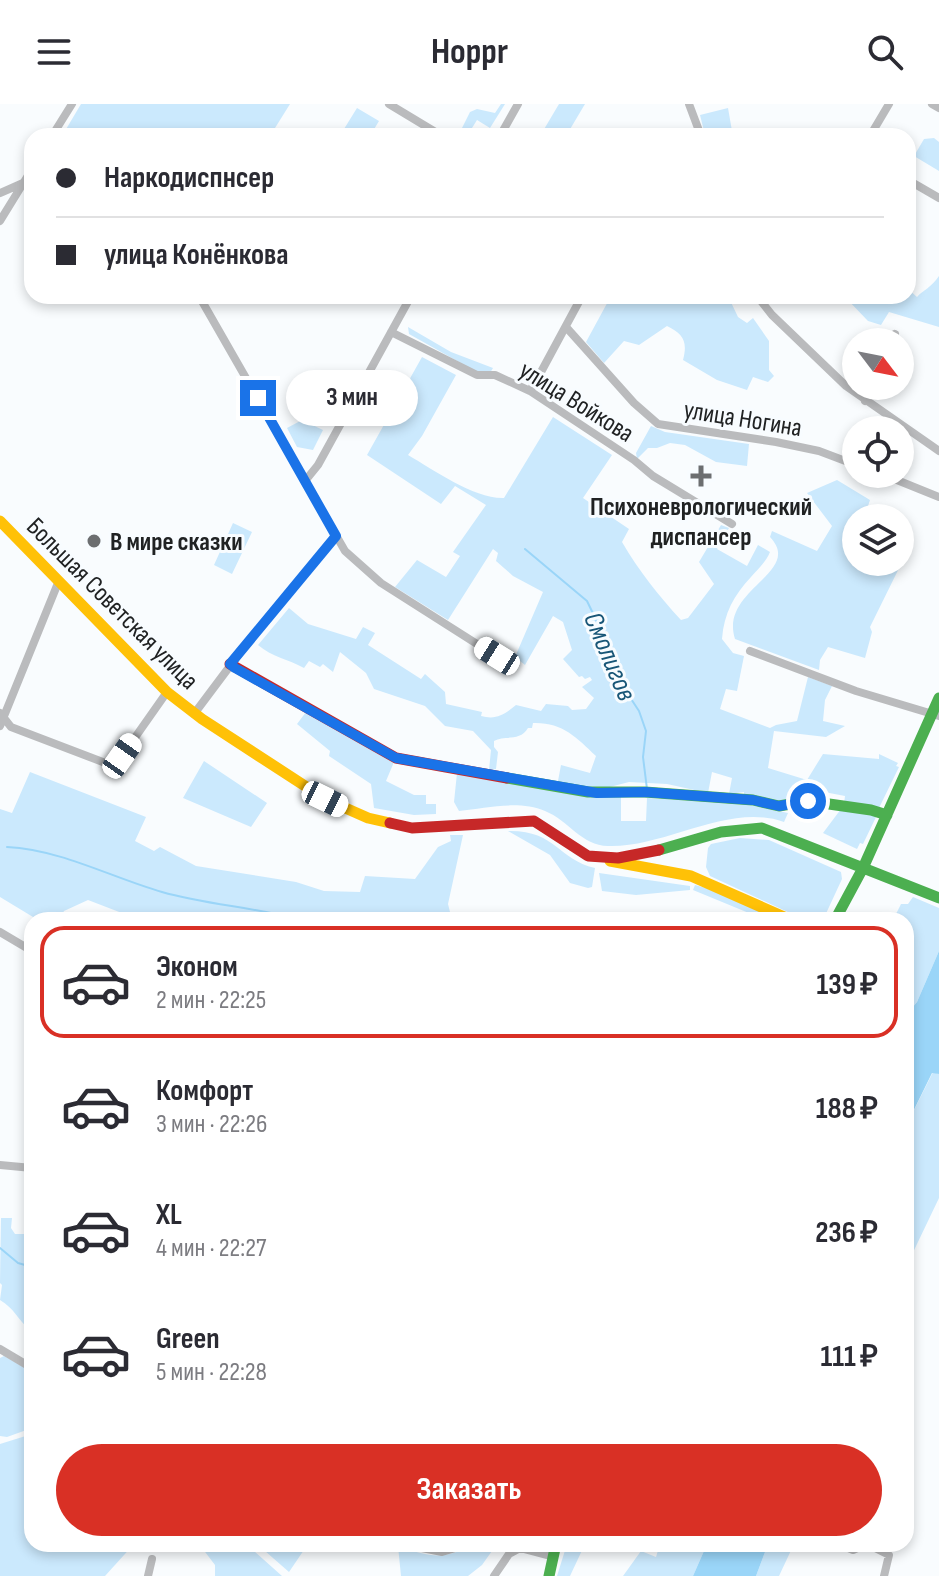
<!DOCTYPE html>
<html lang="ru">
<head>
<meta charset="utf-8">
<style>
	body { margin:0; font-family:"Sofia Sans Condensed",sans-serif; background:#f2f2f3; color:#2b2b33; height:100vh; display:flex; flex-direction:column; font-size:30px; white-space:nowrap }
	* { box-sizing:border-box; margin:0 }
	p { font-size:26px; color:#7c7c81 }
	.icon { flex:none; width:44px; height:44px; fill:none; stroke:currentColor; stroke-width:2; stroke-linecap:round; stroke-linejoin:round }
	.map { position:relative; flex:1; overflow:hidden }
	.sheet { position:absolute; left:24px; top:808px; width:890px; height:640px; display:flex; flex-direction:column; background:#fff; border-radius:24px; box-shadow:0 4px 12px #0003 }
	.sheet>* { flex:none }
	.hud { position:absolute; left:24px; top:24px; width:892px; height:176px; border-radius:24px; box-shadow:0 4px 12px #0003; display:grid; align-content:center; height:176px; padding:0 32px; background:#fff }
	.needle { width:52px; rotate:122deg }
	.controls { position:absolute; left:842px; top:224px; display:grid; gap:16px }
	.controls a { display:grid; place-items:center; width:72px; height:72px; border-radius:50%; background:#fff; box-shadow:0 4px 12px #0003; font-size:40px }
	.end { position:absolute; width:36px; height:36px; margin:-18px; border:10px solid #1a73e8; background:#fff; box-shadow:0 0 0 4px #fff }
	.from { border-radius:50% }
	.bubble { position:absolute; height:56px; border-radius:28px; background:#fff; box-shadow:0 4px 12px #0003; font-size:26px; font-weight:700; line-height:56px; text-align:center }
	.car { position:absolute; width:24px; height:48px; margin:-24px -12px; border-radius:10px; box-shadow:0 0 6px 2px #0007; background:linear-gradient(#fff 24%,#345 0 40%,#fff 0 76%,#345 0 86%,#fff 0) }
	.hud b { display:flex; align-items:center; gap:28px; height:76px; font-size:30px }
	.hud b+b { border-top:2px solid #e1e1e2 }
	.hud i { width:20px; height:20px; background:#2b2b33 }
	ul { padding:14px 0 0; list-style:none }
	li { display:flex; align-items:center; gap:24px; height:112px; margin:0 16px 12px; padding:0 16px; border:4px solid transparent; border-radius:24px }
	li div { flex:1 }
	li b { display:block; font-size:30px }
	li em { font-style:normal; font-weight:700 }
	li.selected { border-color:#d93025 }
	li>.icon { width:72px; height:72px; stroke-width:1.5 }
	.button { display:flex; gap:16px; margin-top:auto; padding:16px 32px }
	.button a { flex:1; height:92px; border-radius:48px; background:#d93025; color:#fff; font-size:32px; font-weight:700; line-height:92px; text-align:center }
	header { display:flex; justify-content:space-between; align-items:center; height:104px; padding:0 32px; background:#fff; font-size:36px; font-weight:700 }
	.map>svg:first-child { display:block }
	.green { fill:#cbe9fd }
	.water { fill:#9ad5f8 }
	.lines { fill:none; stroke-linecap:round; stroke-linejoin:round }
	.stream { stroke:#9ad5f8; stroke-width:2 }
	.street { stroke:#babbbd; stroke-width:8 }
	.fast { stroke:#4caf50; stroke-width:11 }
	.slow { stroke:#ffc107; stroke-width:11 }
	.jam { stroke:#c62828; stroke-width:11 }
	.route { stroke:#1a73e8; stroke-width:10 }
	.poi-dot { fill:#6c6e70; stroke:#f8fcff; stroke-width:3 }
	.labels { text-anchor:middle; stroke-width:6; stroke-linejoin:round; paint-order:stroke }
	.street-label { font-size:26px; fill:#202223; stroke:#f8fcff }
	.poi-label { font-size:26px; font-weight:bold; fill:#202223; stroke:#f8fcff }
	.water-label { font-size:28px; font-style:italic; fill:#185677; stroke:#f8fcff }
</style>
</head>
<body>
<header><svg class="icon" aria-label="menu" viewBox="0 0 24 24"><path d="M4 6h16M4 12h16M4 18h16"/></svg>Hoppr<svg class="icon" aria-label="search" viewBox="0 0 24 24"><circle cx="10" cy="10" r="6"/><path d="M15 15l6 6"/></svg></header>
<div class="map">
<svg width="939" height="1472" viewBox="0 0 939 1472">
	<rect width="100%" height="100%" fill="#f9fcfe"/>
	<path class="green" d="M81,0H290L270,32H62Z
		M501,0H505L490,24L477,16L467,32L460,28L470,8L477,5L495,9Z
		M559,0H585L566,32H540Z
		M357,4L379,17L370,32H355L344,25Z
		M728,4L732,27L705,31L700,11Z
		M934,34L939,38V67L914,52L924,35Z
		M939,172V223L889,208L881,221L868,217L844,192H908V185L917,193C923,186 931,184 939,172Z
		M611,192H728L738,213L747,219L753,214L769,237V266L774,272L768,278L753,273L747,286L717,276L683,256C688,237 683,230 667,222L639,241L624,237L604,259L586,238Z
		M408,223L451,248L493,264L490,269L475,267L409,230Z
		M422,253L456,271L422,332L408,351C434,366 474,395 504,394L553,313L612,351L583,394L629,425L622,438C639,467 658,491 681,516L688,514L714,480L699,458L721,421L729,424L717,445L747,462L758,441L770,448C766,458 758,465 751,473C734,491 724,509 722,535L733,549L744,552L737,587L726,585L720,605L770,624L776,621L797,617L808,573L832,582L825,596L823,617L845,622L826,633L774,627L768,664L807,676L823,650L879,655V650L898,659L896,662L899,663L879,704L844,700L845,692L819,687V681L804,680L791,703L744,691V688L729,690L732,674L712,668L708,689L667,680L629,678L598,686L558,677L561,661L590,669L596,652C576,633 562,618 533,619L532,624H528C520,638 504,631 494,637V643L498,648L496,665L489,666L491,646L473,627L445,622L425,602L374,585L366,569L340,548L333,568L323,560L320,563L309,557L304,564C288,555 272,553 258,541L289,504L308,520L356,535L363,523L375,529L368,541L421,575L425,570L445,588L446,600L482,608L481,612C496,616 504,611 516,601L541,607L546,600L568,602L572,606L586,605L594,594L582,583L592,576L590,573L585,575L582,572L579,573L563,555L572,546L563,518L553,512L525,561L515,553L543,488L513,472L496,457L498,449L493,445L448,516L395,483L417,456L446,473L460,452L453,448L486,401L455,382L441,400L367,351Z
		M302,316L323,326L313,346L297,343L287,324Z
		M651,322L665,328L749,340L747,362L716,358L685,341L670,339L657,344H648L637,355L636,349Z
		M837,376L870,396L864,414H856V458H900V444L907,448L870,523L872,528L865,554L828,543L820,556L819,566L735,535C719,485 804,469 770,433L772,427L817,447L832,422L807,389Z
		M233,419L252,428L232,470L214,461Z
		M306,608L394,658L386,677L414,691H426V700H436V710L414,711L374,704L371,680L329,652L330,647L297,620Z
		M204,657L267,699L251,723L183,694Z
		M30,668L146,713L135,737L154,747L160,743L196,762L296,778L324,787L360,788L365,772L415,775L438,743L451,737L450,731H463L448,800L452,816H413V811L403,809L385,813L384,816H140L88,796L64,807L59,816H38L0,793V705L12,709Z
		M457,669L621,693V717H646L647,694L741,699L788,709L784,718C729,698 665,744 608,742C582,742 568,716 545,707C519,696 486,704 459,707L454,698Z
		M841,705L877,711L863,740L860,739L857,745L823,729Z
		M508,727C556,726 557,755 595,764L592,783L588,784L570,779L550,751Z
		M740,734L769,736L841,768L842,775L823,816H805L710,772L706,763L708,744L711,740Z
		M599,769L690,782V786L636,791L602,787Z
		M695,781L706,784L781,816H766L693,786Z
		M913,793L939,804V847L917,898L906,911V816H893L901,800H908Z
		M933,968L939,970V1094L906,1163V1022Z
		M1,1114H12L11,1124L15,1130H32L30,1226C18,1216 14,1204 0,1196L2,1181L0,1179Z
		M4,1252L29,1266L28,1272L32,1274V1324L7,1333L0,1332V1254Z
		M32,1330V1440H134L105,1472H0V1340Z
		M199,1440H246L282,1472H215V1461Z
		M257,1440H308L289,1468Z
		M476,1440H497L482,1461L468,1472H401L398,1442C434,1454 441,1456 476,1440Z
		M567,1440H585L570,1472H557Z
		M660,1440H707L693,1472H623L641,1447L656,1453Z
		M768,1440H794L779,1472H756Z"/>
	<path class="water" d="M939,847V970L932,969L906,1022V911L917,898Z
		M707,1440H768L756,1472H693Z"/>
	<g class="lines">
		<path class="stream" d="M525,445L587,497L601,526L612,566L639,607L646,627L643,653L647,685
			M7,743C62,746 110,773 162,788C207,801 255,803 301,816
			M0,1144L18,1159L32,1163"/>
		<path class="street" d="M389,0L442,32
			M689,0L701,32
			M932,0L939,4
			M52,32L72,0
			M500,32L518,0
			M870,32L889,0
			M908,76L939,94
			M0,89L23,79
			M0,117L32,65
			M199,192L345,447L381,479L513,563
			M757,192L772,211L846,282L939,347
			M566,223L634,299L658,320L776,338L819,347L856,361
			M391,228L477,271H495L530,287L634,356L653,372L732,420
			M892,238L895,230
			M541,268L582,192
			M530,287L538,272
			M865,297L874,282
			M882,370L939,393
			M305,377L318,361L411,192
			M750,547L856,587L939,612
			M0,609L11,623L108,660L122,652L167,588
			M194,610L245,542L336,432
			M0,622L58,479
			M0,828L32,847
			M0,1061L32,1064
			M0,1245L32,1264
			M402,1440L442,1448L469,1440
			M839,1440L853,1446L866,1440
			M867,1440L889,1451L884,1472
			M148,1472L152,1455
			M494,1472L509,1450L520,1444L554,1453"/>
		<path class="fast" d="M507,674L588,688H645L753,696L779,702L808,697L871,706L887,711
			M659,746L721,728L762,724L939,794
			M835,816L863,764L939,594
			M549,1472L556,1440"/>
		<path class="slow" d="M0,417L167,588L202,615L325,695L368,714L390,719
			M610,757L691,772L791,816"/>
		<path class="jam" d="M230,560L396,654L507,674
			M390,719L412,724L534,717L588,752L618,754L659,746"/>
	</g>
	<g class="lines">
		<path class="route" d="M258,294L336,432L230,560L235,564L396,654L597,689L645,688L753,696L779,702L808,697"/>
	</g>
	<g class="poi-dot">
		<path d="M697 360h8v8h8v8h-8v8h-8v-8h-8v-8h8z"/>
		<circle cx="94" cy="437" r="8"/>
	</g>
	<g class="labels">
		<g class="street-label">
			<text transform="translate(577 297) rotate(32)" y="9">улица Войкова</text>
			<text transform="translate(743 314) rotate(9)" y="9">улица Ногина</text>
			<text transform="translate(113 499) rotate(45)" y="9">Большая Советская улица</text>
		</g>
		<g class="poi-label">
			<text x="701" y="411">Психоневрологический<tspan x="701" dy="30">диспансер</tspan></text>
			<text x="110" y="446" text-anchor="start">В мире сказки</text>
		</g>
		<g class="water-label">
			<text transform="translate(611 552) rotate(67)" y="10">Смолигов</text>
		</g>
	</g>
</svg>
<div class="controls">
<a><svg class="needle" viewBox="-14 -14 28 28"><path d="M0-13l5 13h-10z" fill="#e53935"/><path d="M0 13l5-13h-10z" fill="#7c7c81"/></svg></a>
<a><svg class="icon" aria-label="locate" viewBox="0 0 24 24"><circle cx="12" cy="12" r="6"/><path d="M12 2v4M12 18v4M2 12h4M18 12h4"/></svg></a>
<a><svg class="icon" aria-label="layers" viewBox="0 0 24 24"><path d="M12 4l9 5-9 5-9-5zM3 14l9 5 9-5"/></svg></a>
</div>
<i class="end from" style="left:808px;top:697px"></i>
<i class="end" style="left:258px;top:294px"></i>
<div class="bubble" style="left:286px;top:266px;width:132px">3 мин</div>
<i class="car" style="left:497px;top:552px;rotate:302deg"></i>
<i class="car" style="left:122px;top:652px;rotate:35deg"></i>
<i class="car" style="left:325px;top:695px;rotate:116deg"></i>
<div class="hud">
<b><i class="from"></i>Наркодиспнсер</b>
<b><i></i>улица Конёнкова</b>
</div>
<section class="sheet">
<ul>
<li class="selected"><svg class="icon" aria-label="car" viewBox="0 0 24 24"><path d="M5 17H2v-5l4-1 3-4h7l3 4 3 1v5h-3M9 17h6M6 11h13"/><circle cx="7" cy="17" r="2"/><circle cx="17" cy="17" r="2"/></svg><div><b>Эконом</b><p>2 мин · 22:25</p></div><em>139 ₽</em></li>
<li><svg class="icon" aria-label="car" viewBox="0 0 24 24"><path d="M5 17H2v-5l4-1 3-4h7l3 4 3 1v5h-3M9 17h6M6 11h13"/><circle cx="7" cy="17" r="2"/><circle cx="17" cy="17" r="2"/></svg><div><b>Комфорт</b><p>3 мин · 22:26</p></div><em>188 ₽</em></li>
<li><svg class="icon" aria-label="car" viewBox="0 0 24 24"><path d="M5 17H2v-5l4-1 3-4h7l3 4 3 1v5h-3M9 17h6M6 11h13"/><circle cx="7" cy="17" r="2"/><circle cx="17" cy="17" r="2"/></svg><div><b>XL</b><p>4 мин · 22:27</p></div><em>236 ₽</em></li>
<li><svg class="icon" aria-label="car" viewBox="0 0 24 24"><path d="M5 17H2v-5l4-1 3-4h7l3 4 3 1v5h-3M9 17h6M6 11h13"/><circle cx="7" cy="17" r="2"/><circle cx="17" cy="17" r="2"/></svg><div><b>Green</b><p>5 мин · 22:28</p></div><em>111 ₽</em></li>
</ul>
<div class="button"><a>Заказать</a></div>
</section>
</div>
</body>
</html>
